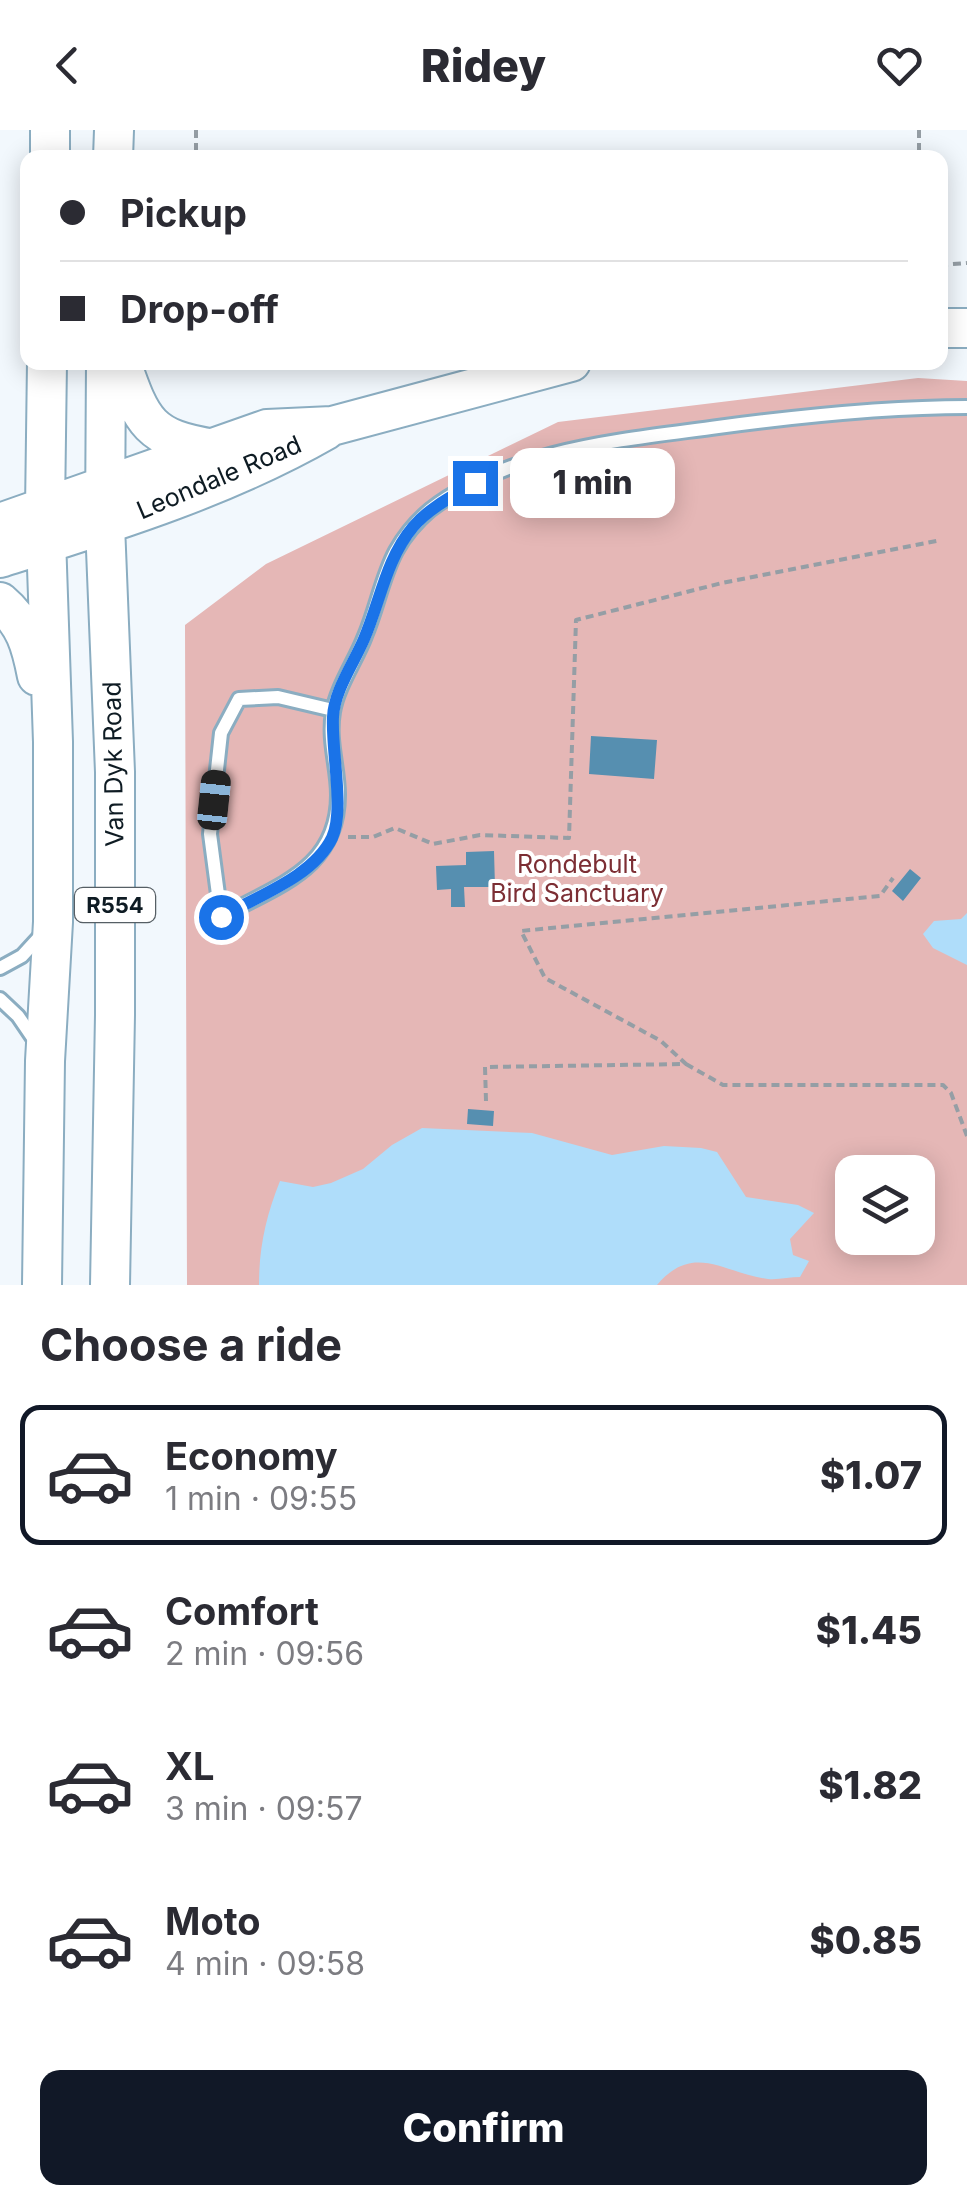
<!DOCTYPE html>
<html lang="en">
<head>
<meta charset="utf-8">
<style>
	body { margin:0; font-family:Inter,sans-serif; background:#f7f7f7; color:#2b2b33; height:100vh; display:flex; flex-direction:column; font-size:38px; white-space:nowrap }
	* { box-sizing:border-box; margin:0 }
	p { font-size:32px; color:#7c7c81 }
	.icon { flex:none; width:55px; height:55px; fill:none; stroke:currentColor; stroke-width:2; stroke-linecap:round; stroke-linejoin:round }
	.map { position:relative; height:1155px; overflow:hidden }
	.drawer { display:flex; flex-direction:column; background:#fff; flex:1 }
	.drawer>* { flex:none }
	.guide { position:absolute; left:20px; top:20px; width:928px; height:220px; border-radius:20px; box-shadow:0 5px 25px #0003; display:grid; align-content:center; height:220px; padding:0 40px; background:#fff }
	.buttons { position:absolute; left:835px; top:1025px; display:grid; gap:20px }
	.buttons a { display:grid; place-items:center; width:100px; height:100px; border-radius:20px; background:#fff; box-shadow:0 5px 25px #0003; font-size:50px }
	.end { position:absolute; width:45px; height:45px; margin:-22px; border:12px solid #1a73e8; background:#fff; box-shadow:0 0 0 5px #fff }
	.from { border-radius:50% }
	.bubble { position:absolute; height:70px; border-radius:20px; background:#fff; box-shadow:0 5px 25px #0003; font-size:32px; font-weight:800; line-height:70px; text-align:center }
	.car { position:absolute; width:30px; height:60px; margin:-30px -15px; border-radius:12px; box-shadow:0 0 8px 2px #0007; background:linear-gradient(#222 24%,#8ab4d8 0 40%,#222 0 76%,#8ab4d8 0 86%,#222 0) }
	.guide b { display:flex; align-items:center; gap:35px; height:95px; font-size:38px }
	.guide b+b { border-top:2px solid #e1e1e2 }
	.guide i { width:25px; height:25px; background:#2b2b33 }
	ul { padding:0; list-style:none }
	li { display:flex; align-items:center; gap:30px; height:140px; margin:0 20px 15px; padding:0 20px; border:5px solid transparent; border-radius:20px }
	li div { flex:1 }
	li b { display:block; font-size:38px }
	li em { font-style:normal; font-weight:800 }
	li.active { border-color:#111827 }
	li>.icon { width:90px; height:90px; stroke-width:1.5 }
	h2 { padding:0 40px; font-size:45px; line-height:120px }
	.primary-button { display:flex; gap:20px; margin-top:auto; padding:20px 40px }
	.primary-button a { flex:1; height:115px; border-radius:20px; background:#111827; color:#fff; font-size:40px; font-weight:800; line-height:115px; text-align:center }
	header { display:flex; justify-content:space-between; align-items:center; height:130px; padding:0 40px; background:#fff; font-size:45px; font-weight:800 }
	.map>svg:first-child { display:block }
	.green { fill:#e5b7b6; fill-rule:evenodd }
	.water { fill:#afddfa }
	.building { fill:#568fb0 }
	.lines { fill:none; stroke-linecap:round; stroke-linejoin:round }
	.service-casing { stroke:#8badc1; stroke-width:18 }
	.primary-casing { stroke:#8badc1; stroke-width:42 }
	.path { stroke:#959ea5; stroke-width:4; stroke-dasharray:8 5; stroke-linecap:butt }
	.service { stroke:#fff; stroke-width:12 }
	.primary { stroke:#fff; stroke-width:38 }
	.route { stroke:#1a73e8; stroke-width:12 }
	.labels { text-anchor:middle; stroke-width:8; stroke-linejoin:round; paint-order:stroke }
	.shield { fill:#fff; stroke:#565f65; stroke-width:2.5 }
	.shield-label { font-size:22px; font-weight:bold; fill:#0e1b23 }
	.street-label { font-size:25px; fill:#0e1b23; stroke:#fff }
	.park-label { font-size:25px; fill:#7c2e34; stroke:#fff }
</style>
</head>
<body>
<header><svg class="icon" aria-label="back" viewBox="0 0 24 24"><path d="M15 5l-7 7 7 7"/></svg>Ridey<svg class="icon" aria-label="heart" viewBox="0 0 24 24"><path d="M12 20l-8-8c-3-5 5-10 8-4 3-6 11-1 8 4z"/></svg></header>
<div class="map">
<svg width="967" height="1155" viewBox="0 0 967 1155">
	<rect width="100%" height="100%" fill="#f2f8fd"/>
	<path class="green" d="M918,248L967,251V1155H187L185,495L266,434L558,292ZM852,1042H918V1108H852Z"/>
	<path class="water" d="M967,783V835L933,818L923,804L934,791L961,789Z
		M422,998L532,1003L612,1025L664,1016L701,1018L717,1022L746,1067L798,1075L814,1083L790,1109L793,1125L809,1131L800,1147C790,1147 778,1150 768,1149C725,1144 694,1111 657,1155H259C259,1117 266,1086 280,1051L313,1057L331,1053L363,1039L392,1015Z"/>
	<path class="building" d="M591,606L657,610L654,649L589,644Z
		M494,721L495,757H464L465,777H451V759L437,760L436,736L466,735V722Z
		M910,739L921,748L903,771L892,761Z
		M468,979L494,981L493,996L467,994Z"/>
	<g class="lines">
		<g class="service-casing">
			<path id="service" d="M333,580L278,567L239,569L221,603L210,704L221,787C277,755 338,740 338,665C338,637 328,611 333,582C337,557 356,530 365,506C377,478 382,447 396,421C405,405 417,391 430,380C509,319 623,310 718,297C800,286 884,277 967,277
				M0,838L22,826L44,802
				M0,869L18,886L35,911"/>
		</g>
		<g class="primary-casing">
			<path id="primary" d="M50,28V0
				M113,28L114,0
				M940,198H967
				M106,232L105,395L115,642V885L110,1155
				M121,232C142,293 149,309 215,319
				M0,393L267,299L332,296L571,232
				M0,428C111,393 225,358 326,300
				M0,472C25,493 31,515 37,546
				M42,1155L45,931L53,792V612L45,379L47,232"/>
		</g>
		<path class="path" d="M196,0V28
			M919,0V28
			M940,135L967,133
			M348,707H373L395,698L433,714L480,705L569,708L576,490L722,453L941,410
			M686,934L723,955H943L951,963L967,1006
			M486,971L485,937L686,934L661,911L545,848L521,801L880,766L893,748"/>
		<use href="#service" class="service"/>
		<use href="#primary" class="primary"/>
	</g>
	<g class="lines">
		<path class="route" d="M221,787C257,766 313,747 332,708C345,680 331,620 333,587C334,561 354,533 364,509C380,472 386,429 413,397C429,378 453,366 475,353"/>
	</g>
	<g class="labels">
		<rect class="shield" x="75" y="758" width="80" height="34" rx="8"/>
		<g class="shield-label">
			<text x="115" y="783">R554</text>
		</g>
		<g class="street-label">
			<text transform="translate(219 347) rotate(-23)" y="9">Leondale Road</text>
			<text transform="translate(113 634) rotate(-91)" y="9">Van Dyk Road</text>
		</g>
		<g class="park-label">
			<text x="577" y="743">Rondebult<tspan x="577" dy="29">Bird Sanctuary</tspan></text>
		</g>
	</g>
</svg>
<div class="buttons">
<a><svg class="icon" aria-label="layers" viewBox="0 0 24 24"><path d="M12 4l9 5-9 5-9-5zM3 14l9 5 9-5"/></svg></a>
</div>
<i class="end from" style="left:221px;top:787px"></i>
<i class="end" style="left:475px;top:353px"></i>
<div class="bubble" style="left:510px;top:318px;width:165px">1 min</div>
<i class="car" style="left:214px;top:670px;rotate:6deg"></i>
<div class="guide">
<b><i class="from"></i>Pickup</b>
<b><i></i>Drop-off</b>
</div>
</div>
<section class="drawer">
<h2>Choose a ride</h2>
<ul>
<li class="active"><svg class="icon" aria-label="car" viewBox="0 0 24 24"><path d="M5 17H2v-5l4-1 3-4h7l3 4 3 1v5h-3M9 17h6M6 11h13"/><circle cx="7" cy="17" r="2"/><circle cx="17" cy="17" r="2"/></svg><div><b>Economy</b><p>1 min · 09:55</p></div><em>$1.07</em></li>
<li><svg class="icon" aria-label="car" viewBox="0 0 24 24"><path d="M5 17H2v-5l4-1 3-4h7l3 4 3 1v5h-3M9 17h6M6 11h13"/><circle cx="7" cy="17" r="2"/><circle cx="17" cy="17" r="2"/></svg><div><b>Comfort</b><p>2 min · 09:56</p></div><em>$1.45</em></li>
<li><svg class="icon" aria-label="car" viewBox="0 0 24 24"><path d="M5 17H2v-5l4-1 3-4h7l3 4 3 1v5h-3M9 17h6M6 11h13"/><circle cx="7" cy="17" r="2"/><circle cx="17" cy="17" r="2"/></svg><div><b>XL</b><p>3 min · 09:57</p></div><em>$1.82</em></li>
<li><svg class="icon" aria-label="car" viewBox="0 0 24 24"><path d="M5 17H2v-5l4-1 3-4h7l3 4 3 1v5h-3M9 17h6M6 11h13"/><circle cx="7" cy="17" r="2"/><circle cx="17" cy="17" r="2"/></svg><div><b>Moto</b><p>4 min · 09:58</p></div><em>$0.85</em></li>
</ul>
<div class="primary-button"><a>Confirm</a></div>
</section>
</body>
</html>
